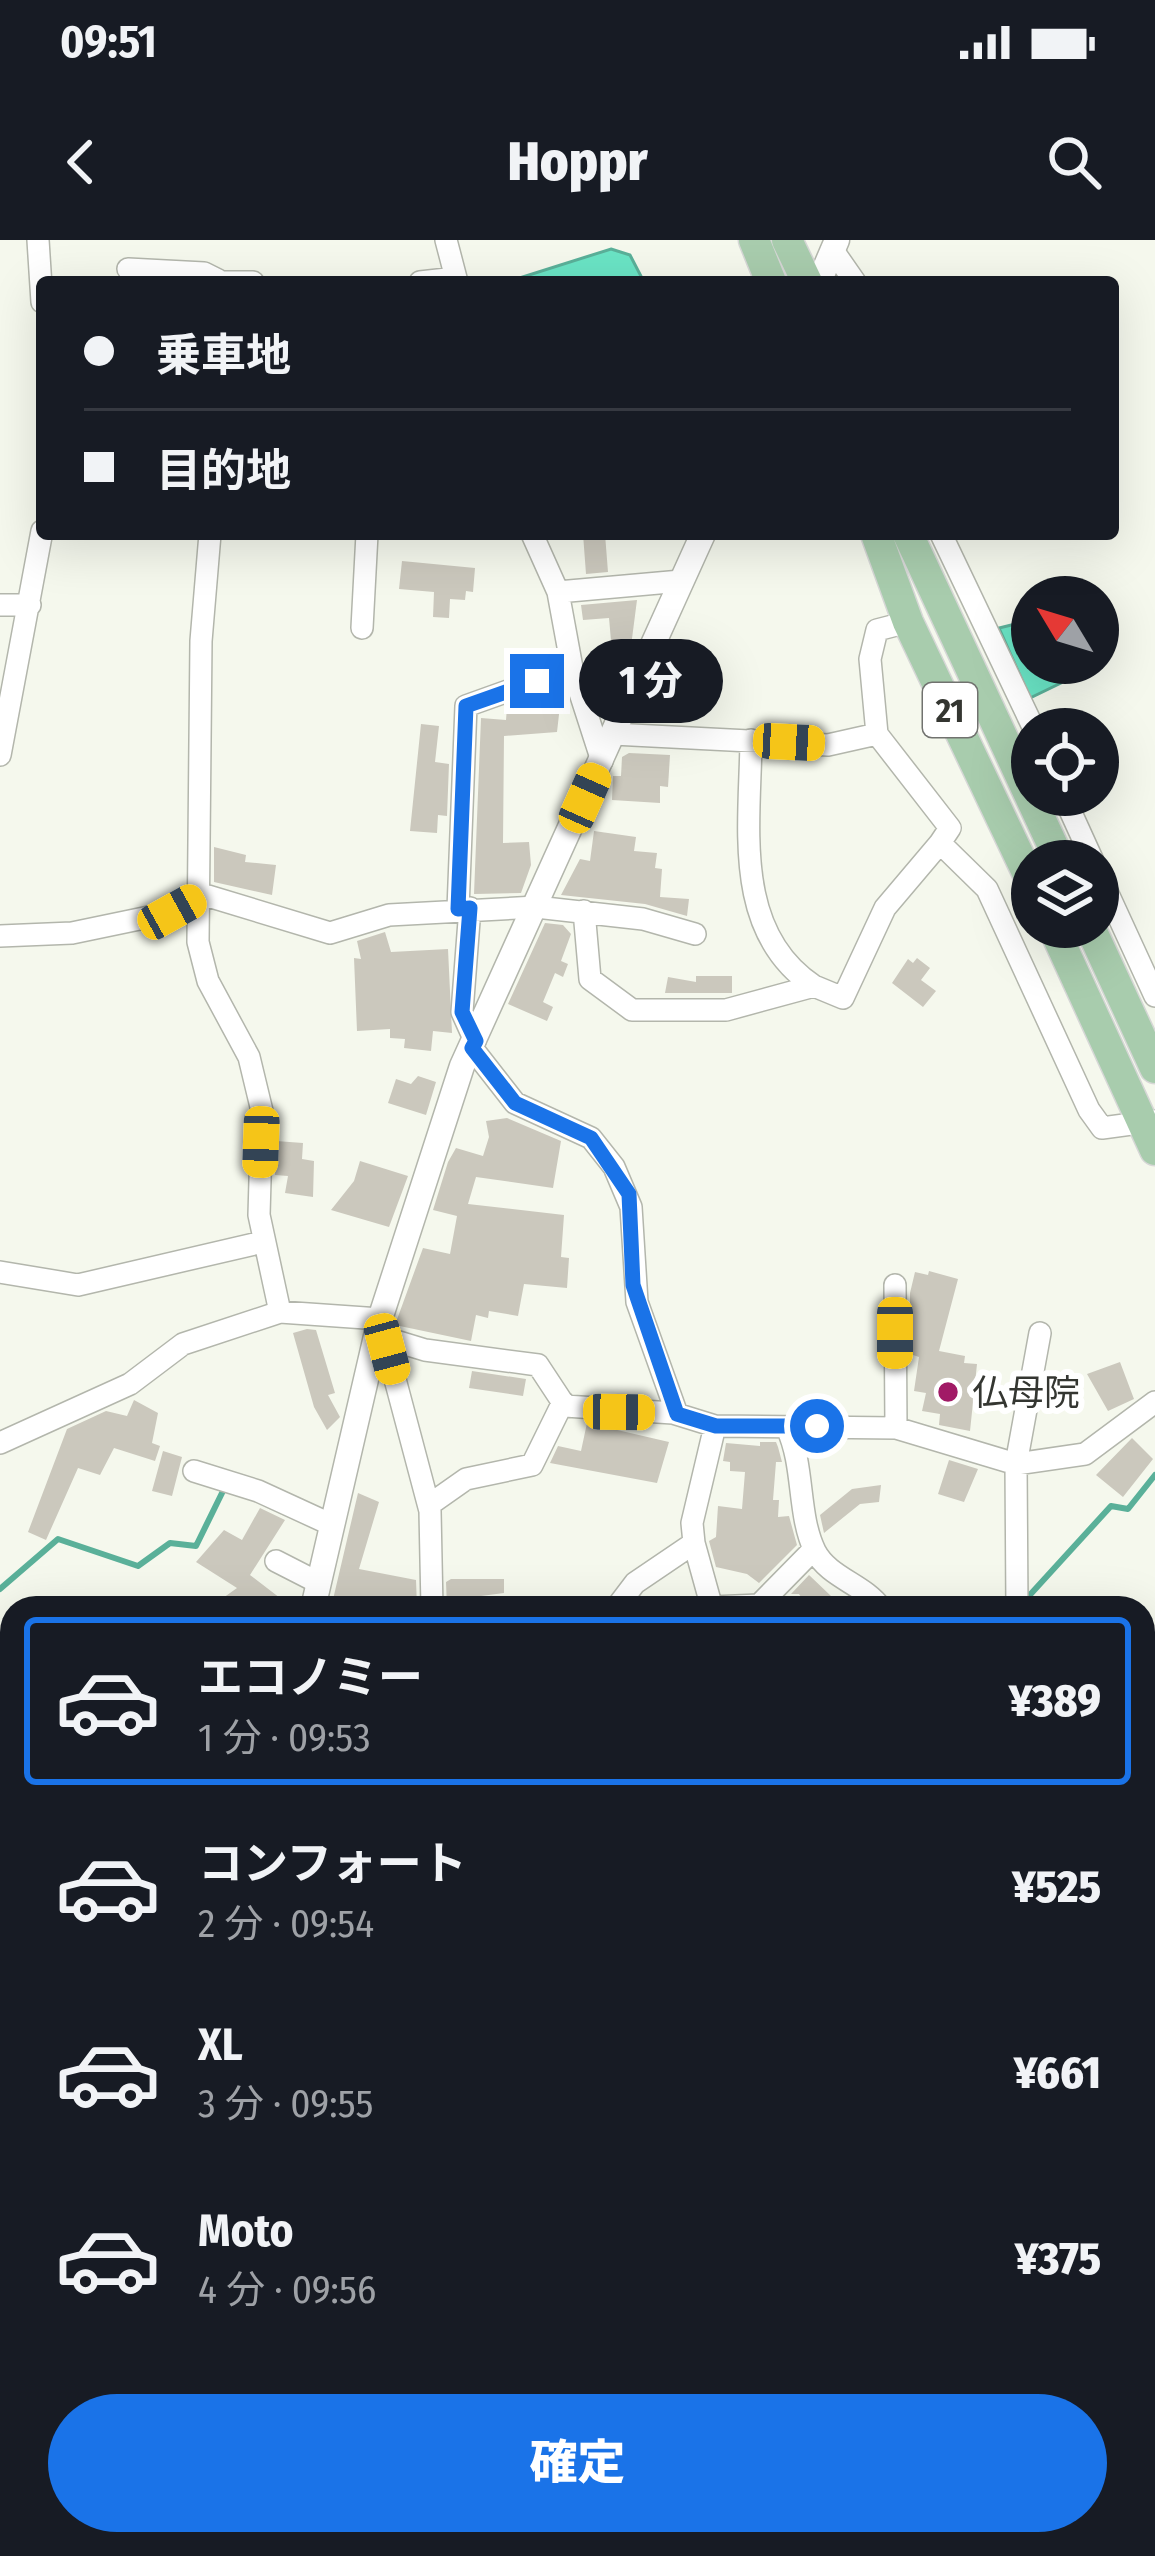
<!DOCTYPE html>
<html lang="ja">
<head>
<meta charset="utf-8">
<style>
	body { margin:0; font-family:"Fira Sans Condensed","Noto Sans JP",sans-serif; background:#242831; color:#f1f3f6; height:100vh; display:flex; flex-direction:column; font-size:45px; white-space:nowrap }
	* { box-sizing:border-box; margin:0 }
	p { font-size:39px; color:#9ea1a6 }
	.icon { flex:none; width:66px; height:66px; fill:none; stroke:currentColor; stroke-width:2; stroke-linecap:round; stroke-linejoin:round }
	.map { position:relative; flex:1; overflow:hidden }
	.panel { position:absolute; left:0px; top:1356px; width:1155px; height:960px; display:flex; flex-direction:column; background:#171b24; border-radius:36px 36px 0 0; box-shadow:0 12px 48px #0002 }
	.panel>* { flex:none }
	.hud { position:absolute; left:36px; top:36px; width:1083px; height:264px; border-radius:12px; box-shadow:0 12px 48px #0002; display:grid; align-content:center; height:264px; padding:0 48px; background:#171b24 }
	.needle { width:78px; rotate:308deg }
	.controls { position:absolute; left:1011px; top:336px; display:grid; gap:24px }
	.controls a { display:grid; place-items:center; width:108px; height:108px; border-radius:50%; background:#171b24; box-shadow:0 12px 48px #0002; font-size:60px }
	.end { position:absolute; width:54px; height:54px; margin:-27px; border:15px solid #1a73e8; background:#fff; box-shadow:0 0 0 6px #fff }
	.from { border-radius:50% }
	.bubble { position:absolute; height:84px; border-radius:42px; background:#171b24; box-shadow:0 12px 48px #0002; font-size:39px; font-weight:800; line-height:84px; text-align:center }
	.car { position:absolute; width:36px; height:72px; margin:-36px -18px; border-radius:15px; box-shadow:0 0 9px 3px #0007; background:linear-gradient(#f5c518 24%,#345 0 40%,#f5c518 0 76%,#345 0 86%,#f5c518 0) }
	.hud b { display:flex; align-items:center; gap:42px; height:114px; font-size:45px }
	.hud b+b { border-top:3px solid #363941 }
	.hud i { width:30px; height:30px; background:#f1f3f6 }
	ul { padding:21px 0 0; list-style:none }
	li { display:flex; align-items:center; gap:36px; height:168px; margin:0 24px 18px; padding:0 24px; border:6px solid transparent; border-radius:12px }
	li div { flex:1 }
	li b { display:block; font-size:45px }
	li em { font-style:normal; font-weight:800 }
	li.selected { border-color:#1a73e8 }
	li>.icon { width:108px; height:108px; stroke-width:1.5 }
	.primary-button { display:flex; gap:24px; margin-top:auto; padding:24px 48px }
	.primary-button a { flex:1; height:138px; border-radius:72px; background:#1a73e8; color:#fff; font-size:48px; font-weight:800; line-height:138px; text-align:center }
	.status { display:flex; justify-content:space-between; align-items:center; height:84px; padding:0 60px; background:#171b24; direction:ltr }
	.status svg { height:33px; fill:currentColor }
	header { display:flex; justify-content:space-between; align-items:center; height:156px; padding:0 48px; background:#171b24; font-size:54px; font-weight:800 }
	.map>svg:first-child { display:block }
	.water { fill:#6ae4c5; stroke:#5ab099; stroke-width:3 }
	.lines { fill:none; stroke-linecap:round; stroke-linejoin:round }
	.stream { stroke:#5ab099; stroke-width:6 }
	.building { fill:#cbc8bd }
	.minor-casing { stroke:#b3b6ac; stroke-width:24 }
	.tertiary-casing { stroke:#b3b6ac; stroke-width:27 }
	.secondary-casing { stroke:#b3b6ac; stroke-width:30 }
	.primary-casing { stroke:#d6d7d6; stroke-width:33 }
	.minor { stroke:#fff; stroke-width:21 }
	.tertiary { stroke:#fff; stroke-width:24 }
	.secondary { stroke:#d4e6d6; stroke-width:27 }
	.primary { stroke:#a8ccad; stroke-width:30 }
	.rail-casing { stroke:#8f918a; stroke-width:10 }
	.rail { stroke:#fff; stroke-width:6; stroke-dasharray:18; stroke-linecap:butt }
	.route { stroke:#1a73e8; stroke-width:15 }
	.poi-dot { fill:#a11a66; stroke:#fff; stroke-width:4.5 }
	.labels { text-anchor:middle; stroke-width:12; stroke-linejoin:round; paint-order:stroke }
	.shield { fill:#fff; stroke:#71726f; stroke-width:3 }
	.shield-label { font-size:33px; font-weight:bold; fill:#343631 }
	.poi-label { font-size:36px; fill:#343631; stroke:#fff; text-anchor:start }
</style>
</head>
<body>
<div class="status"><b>09:51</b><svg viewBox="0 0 49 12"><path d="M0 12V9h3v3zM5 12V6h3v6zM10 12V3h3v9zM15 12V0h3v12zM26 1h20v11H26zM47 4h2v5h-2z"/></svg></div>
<header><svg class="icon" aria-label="back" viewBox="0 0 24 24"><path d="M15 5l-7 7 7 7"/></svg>Hoppr<svg class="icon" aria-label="search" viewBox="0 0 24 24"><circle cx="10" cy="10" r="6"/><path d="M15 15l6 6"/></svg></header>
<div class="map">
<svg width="1155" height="2316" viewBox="0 0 1155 2316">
	<rect width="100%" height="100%" fill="#f5f8ed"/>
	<path class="water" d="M611,9L630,15L644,42H507Z
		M1028,381L1032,423H1056L1061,443L1030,458L999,388Z
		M0,1689L12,1745V2106L0,2105Z"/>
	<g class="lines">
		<path class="stream" d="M0,1349L58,1299L138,1326L170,1303L196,1306L223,1251
			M1028,1357L1111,1266L1128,1269L1155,1235
			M1143,1551L1155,1552
			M1155,1740L1148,1751L1155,1772
			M1143,1782L1155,1778
			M554,2316L563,2304
			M679,2316L682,2304"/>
	</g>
	<path class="building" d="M583,294H605L608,332L586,334Z
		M402,321L475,328L473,352L466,351L465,360L450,359L449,378L433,377L434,352L399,349Z
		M637,360L630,414L627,422L613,423L609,378L583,380L581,365Z
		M670,419H692L693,479L673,480Z
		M562,448L557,492L504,496L503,603L529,602L531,625L521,653L474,654L481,478L506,480L507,467Z
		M421,484L439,486L435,522L449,524L447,576L438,575L437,593L410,591Z
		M629,513L670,515L668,547L660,546V563L612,560L613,536H621L622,517Z
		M594,591L636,597L634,611L657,613L655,628L662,629L660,657L689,659L687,676L645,664L561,655L580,619L590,621Z
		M214,607L246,615L245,622L276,625L272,655L214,642Z
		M545,683L563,685L571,694L561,721L568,724L563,737L555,733L543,762L553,767L547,781L508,764Z
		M385,692L391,712L448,709L452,793L433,791L431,811L404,808L405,799L390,798V789L357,791L354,718L361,719L357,701Z
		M917,718L930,728L921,740L936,751L923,767L892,743L908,719L913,723Z
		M696,736H732V753H665L668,737L696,742Z
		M418,836L436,842L426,875L388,863L396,839L411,844Z
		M507,878L561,901L553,948L476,937L468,964L564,975L561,1017L569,1018L567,1048L524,1044L518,1076L489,1071L488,1078L476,1075L471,1101L395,1085L423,1008L450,1014L457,976L433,970L448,922L456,908L483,916L489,897L486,881Z
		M276,901L303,903L302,919L314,921L313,957L285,953L288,936L275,935Z
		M360,921L408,936L389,987L331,970L354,941Z
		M929,1031L958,1039L939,1111L965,1116L964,1123L977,1124L970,1191L939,1185L940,1174L922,1171L926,1153L914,1151L919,1117L910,1114V1053L915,1032L928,1035Z
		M307,1089L316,1090L335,1153L328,1155L340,1177L327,1190L314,1167L293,1093Z
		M1120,1122L1134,1159L1108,1171L1087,1134Z
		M472,1131L526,1139L523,1156L469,1148Z
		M134,1160L158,1173L152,1203L160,1206L155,1221L114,1208L100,1235L78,1228L46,1300L28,1292L67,1189L106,1171L127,1176Z
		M587,1183L669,1202L657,1243L550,1223L558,1206L581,1211Z
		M1132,1198L1153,1219L1123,1257L1096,1235Z
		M760,1202H776L778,1207L782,1222H776L773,1260H779L778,1277L789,1276L797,1305L759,1343L747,1334L716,1327L709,1301L716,1297L718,1266L742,1269L745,1232L730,1231V1222L723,1221L726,1203L760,1206Z
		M163,1211L182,1217L172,1256L152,1251Z
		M949,1220L978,1229L964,1262L938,1254Z
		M881,1245L879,1262L860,1264L824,1293L820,1275L852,1249Z
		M358,1253L379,1262L359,1329L416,1340L417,1368H331Z
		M260,1268L285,1280L250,1335L293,1368H209L237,1348L196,1322L224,1290L242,1300Z
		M809,1335L831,1356L835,1363L808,1368L799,1354H791Z
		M451,1339H504V1353L481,1356V1368H447L446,1342Z"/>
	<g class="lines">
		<g class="minor-casing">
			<path id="minor" d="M38,0L42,62
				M446,0L457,42
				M832,9L855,42
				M128,29L204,33L218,40
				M218,42H253
				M420,42L456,38
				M210,294L201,401L198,702L208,741L249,817L262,871L259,975L280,1072
				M532,294L558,352L572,428L602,521
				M941,294L1034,489
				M558,352L681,341
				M0,365H30
				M908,382L877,390L870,419L877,494L950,588L940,603L987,649L1089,870L1102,888L1154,881
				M362,388L367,294
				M613,494L828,505L877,494
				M751,500C750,586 732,692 814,746
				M0,515L42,291
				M1063,555L1093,621
				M1098,632L1155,756
				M470,668L462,772L475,801
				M458,669L466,466L572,428
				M584,671L590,739L632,770H726L814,746L843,758L885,668L940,603
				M0,696L72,693L173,672L208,656L330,693L389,675L536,667L643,679L695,694
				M472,808L515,863L591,898L614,927L631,967L637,1062L677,1174
				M0,1032L78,1045L263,1002
				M895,1045L896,1188
				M376,1095L425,1110L538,1125L565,1166L673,1173L715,1186L896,1188L1016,1224L1085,1214L1155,1162
				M376,1095L387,1109L430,1271L432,1368
				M787,1188C805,1227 797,1274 815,1311C829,1338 864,1344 881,1368
				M0,1203L130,1144L183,1104L280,1072L380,1079
				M194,1231L258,1251L332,1285
				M429,1265L466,1239L532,1225L563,1162
				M694,1303L712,1368
				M276,1321L319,1343
				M712,1367L759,1365L814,1309
				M616,1368L635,1343L694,1303L692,1283L715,1186
				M1017,1368L1016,1224L1040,1093
				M0,1453H12
				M1143,1522L1155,1534
				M0,1681L9,1687L8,1739L12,1740
				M1143,1906L1155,1902
				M0,2108L12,2109
				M541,2316L543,2304"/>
		</g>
		<g class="tertiary-casing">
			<path id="tertiary" d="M819,42L837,0
				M313,1368L380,1079L462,826L703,294
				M218,2316L222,2304"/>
		</g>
		<g class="secondary-casing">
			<path id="secondary" d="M1143,2089L1155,2090
				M792,2316L798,2304"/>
		</g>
		<g class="primary-casing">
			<path id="primary" d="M754,0L771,42
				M787,0L807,42
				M876,294L908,382L1032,643
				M908,294L1060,621
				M1053,687L1155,910
				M1090,687L1155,828"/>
		</g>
		<use href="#minor" class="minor"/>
		<use href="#tertiary" class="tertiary"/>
		<use href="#secondary" class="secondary"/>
		<use href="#primary" class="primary"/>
		<g class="rail-casing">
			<path id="rail" d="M1145,2316L1155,2310"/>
		</g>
		<use href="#rail" class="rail"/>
	</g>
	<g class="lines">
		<path class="route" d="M537,441L466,466L458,669L470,668L462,772L476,801L472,808L515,863L591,898L629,954L633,1045L677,1174L716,1186H817"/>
	</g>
	<circle class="poi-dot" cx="948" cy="1152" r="12"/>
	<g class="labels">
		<rect class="shield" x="923" y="443" width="54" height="54" rx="9"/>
		<g class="shield-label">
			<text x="950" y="482">21</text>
		</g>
		<g class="poi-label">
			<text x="972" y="1165">仏母院</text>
		</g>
	</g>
</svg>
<div class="controls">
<a><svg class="needle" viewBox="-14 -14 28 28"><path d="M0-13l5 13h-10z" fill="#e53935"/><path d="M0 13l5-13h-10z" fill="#9ea1a6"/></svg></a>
<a><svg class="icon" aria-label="locate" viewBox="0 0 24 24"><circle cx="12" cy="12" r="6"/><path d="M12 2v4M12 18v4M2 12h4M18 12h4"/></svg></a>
<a><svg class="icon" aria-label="layers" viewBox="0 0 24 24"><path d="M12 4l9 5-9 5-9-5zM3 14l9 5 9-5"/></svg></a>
</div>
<i class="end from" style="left:817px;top:1186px"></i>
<i class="end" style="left:537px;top:441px"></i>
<div class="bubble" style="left:579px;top:399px;width:144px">1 分</div>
<i class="car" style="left:789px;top:502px;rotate:93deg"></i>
<i class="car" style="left:585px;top:558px;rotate:24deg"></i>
<i class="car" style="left:172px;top:672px;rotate:61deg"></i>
<i class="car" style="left:261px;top:902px;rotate:182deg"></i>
<i class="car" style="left:895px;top:1093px;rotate:180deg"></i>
<i class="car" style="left:387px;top:1109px;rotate:165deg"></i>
<i class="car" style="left:619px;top:1172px;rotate:91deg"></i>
<div class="hud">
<b><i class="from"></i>乗車地</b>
<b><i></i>目的地</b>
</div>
<section class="panel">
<ul>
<li class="selected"><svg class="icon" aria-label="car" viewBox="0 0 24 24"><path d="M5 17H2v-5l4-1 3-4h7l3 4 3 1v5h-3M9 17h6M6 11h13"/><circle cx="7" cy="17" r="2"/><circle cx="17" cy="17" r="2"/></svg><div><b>エコノミー</b><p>1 分 · 09:53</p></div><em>¥389</em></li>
<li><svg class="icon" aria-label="car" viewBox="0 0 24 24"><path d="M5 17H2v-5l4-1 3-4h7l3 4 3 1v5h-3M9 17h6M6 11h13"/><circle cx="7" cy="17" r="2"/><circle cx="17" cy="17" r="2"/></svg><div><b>コンフォート</b><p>2 分 · 09:54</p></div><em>¥525</em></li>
<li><svg class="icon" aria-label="car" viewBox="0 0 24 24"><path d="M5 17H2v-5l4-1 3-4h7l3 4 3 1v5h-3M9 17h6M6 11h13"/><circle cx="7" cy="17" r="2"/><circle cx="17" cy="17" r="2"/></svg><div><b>XL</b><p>3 分 · 09:55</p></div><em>¥661</em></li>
<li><svg class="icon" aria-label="car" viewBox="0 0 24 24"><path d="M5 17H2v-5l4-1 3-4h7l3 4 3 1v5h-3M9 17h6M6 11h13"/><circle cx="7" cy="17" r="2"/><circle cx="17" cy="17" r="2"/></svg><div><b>Moto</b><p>4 分 · 09:56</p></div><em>¥375</em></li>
</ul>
<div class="primary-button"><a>確定</a></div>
</section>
</div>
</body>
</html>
